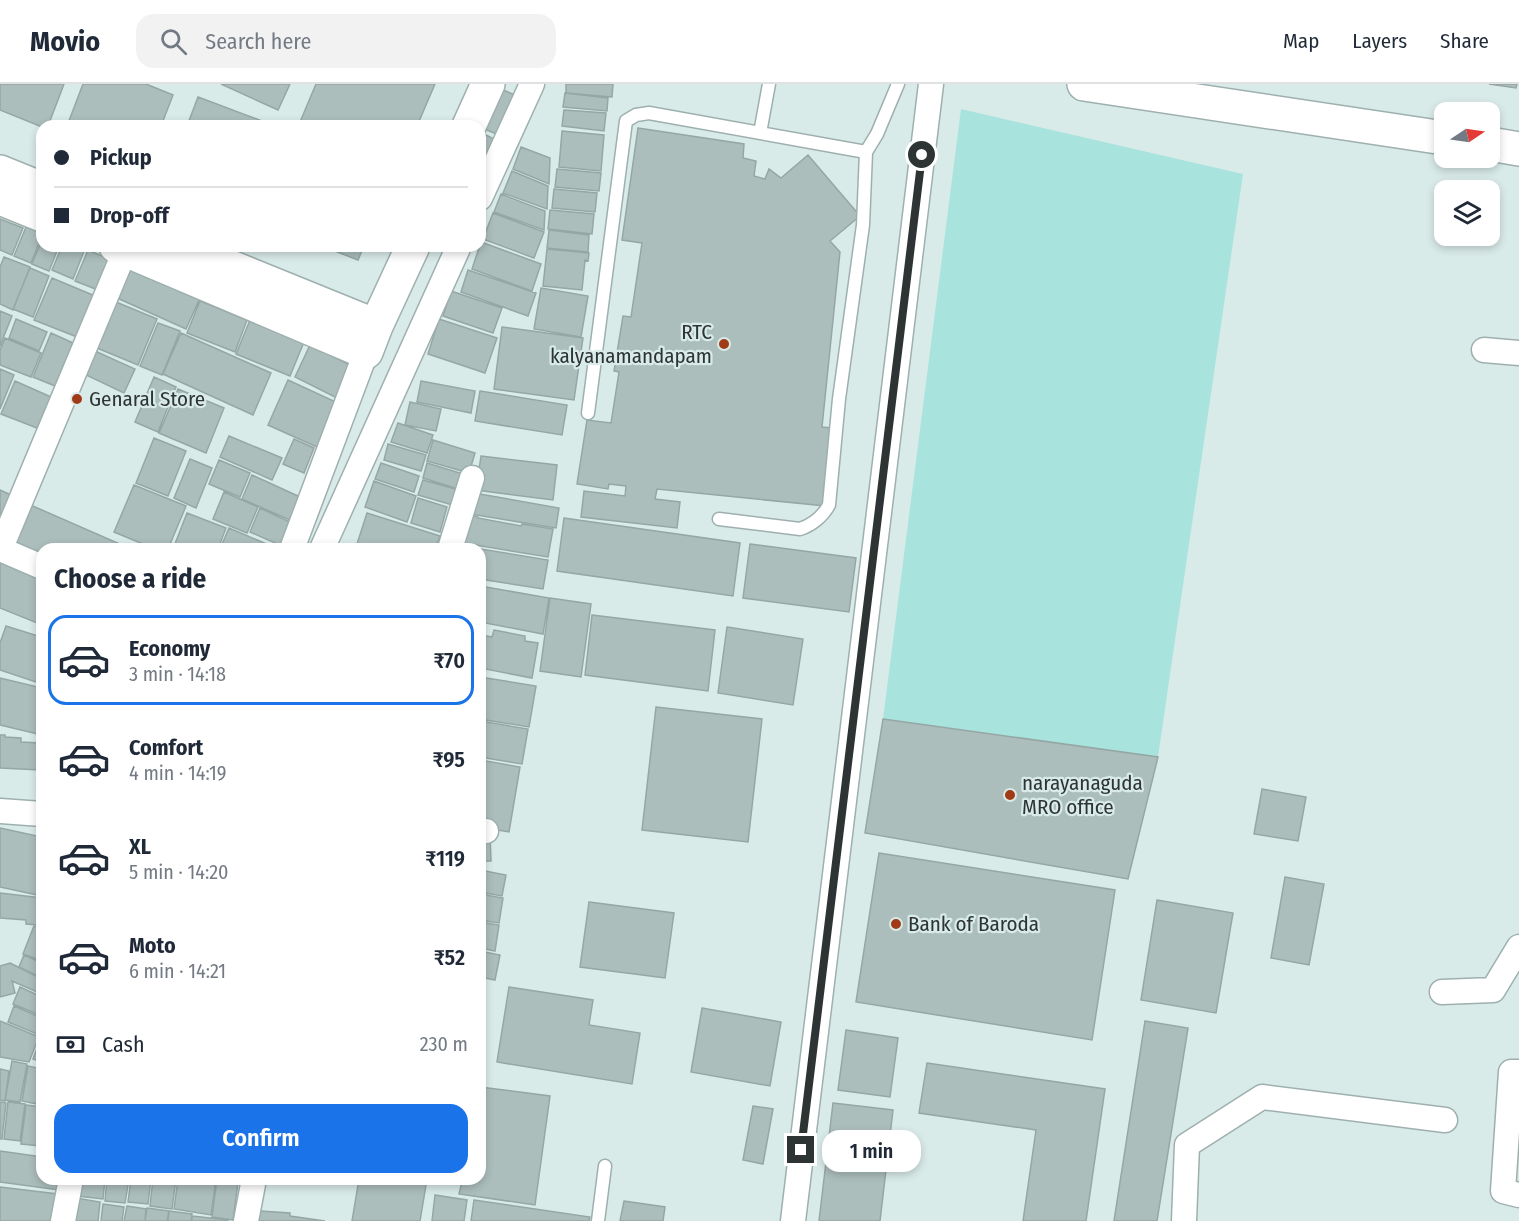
<!DOCTYPE html>
<html lang="en">
<head>
<meta charset="utf-8">
<style>
	body { margin:0; font-family:"Fira Sans Condensed",sans-serif; background:#f2f2f3; color:#1f2937; height:100vh; display:flex; flex-direction:column; font-size:22px; white-space:nowrap }
	* { box-sizing:border-box; margin:0 }
	p { font-size:20px; color:#747a83 }
	.icon { flex:none; width:33px; height:33px; fill:none; stroke:currentColor; stroke-width:2; stroke-linecap:round; stroke-linejoin:round }
	.map { position:relative; flex:1; overflow:hidden }
	.side { position:absolute; left:36px; top:459px; width:450px; height:642px; display:flex; flex-direction:column; background:#fff; border-radius:18px; box-shadow:0 3px 9px #0003 }
	.side>* { flex:none }
	.guide { position:absolute; left:36px; top:36px; width:450px; height:132px; border-radius:18px; box-shadow:0 3px 9px #0003; display:grid; align-content:center; height:132px; padding:0 18px; background:#fff }
	.needle { width:39px; rotate:77deg }
	.buttons { position:absolute; left:1434px; top:18px; display:grid; gap:12px }
	.buttons a { display:grid; place-items:center; width:66px; height:66px; border-radius:12px; background:#fff; box-shadow:0 3px 9px #0003; font-size:30px }
	.end { position:absolute; width:27px; height:27px; margin:-14px; border:8px solid #2d3433; background:#fff; box-shadow:0 0 0 3px #fff }
	.from { border-radius:50% }
	.bubble { position:absolute; height:42px; border-radius:18px; background:#fff; box-shadow:0 3px 9px #0003; font-size:20px; font-weight:600; line-height:42px; text-align:center }
	.guide b { display:flex; align-items:center; gap:21px; height:57px; font-size:22px }
	.guide b+b { border-top:2px solid #e0e1e3 }
	.guide i { width:15px; height:15px; background:#1f2937 }
	ul { padding:0; list-style:none }
	li { display:flex; align-items:center; gap:18px; height:90px; margin:0 12px 9px; padding:0 6px; border:3px solid transparent; border-radius:18px }
	li div { flex:1 }
	li b { display:block; font-size:22px }
	li em { font-style:normal; font-weight:600 }
	li.on { border-color:#1a73e8 }
	li>.icon { width:54px; height:54px; stroke-width:1.5 }
	h2 { padding:0 18px; font-size:27px; line-height:72px }
	.pay { display:flex; align-items:center; gap:15px; height:66px; padding:0 18px; font-size:22px }
	.pay p { margin-inline-start:auto }
	.primary-button { display:flex; gap:12px; margin-top:auto; padding:12px 18px }
	.primary-button a { flex:1; height:69px; border-radius:18px; background:#1a73e8; color:#fff; font-size:24px; font-weight:600; line-height:69px; text-align:center }
	header { display:flex; align-items:center; gap:36px; box-sizing:border-box; height:84px; padding:0 30px; background:#fff; border-bottom:2px solid #e0e1e3 }
	header strong { font-size:28px }
	nav { display:flex; gap:33px; margin-inline-start:auto; font-size:21px }
	.search { width:420px; height:54px; background:#f2f2f3; display:flex; align-items:center; gap:15px; box-sizing:border-box; padding:0 21px; border-radius:18px; color:#747a83; font-size:22px }
	.map>svg:first-child { display:block }
	.green { fill:#a9e3dd }
	.building { fill:#acbebc; stroke:#95a7a5; stroke-width:1.5 }
	.lines { fill:none; stroke-linecap:round; stroke-linejoin:round }
	.lane-casing { stroke:#9eb0ae; stroke-width:15 }
	.street-casing { stroke:#9eb0ae; stroke-width:27 }
	.secondary-casing { stroke:#9eb0ae; stroke-width:36 }
	.lane { stroke:#fff; stroke-width:12 }
	.street { stroke:#fff; stroke-width:24 }
	.secondary { stroke:#fff; stroke-width:33 }
	.route { stroke:#2d3433; stroke-width:8 }
	.poi-dot { fill:#a13a17; stroke:#d9ebe9; stroke-width:2 }
	.labels { text-anchor:middle; stroke-width:4.5; stroke-linejoin:round; paint-order:stroke }
	.poi-label { font-size:21px; fill:#2d3433; stroke:#d9ebe9; text-anchor:start }
</style>
</head>
<body>
<header>
<strong>Movio</strong>
<div class="search"><svg class="icon" aria-label="search" viewBox="0 0 24 24"><circle cx="10" cy="10" r="6"/><path d="M15 15l6 6"/></svg>Search here</div>
<nav><a>Map</a><a>Layers</a><a>Share</a></nav>
</header>
<div class="map">
<svg width="1519" height="1137" viewBox="0 0 1519 1137">
	<rect width="100%" height="100%" fill="#d9ebe9"/>
	<path class="green" d="M961,25L1243,90L1158,673L883,635Z"/>
	<path class="building" d="M0,0H64L48,42L42,43L0,26Z
		M83,0H146L173,11L161,42H67Z
		M221,0H290L278,26Z
		M316,0H435L417,42H310L300,38Z
		M566,0H613L612,13L566,9Z
		M1489,0H1517L1516,4Z
		M492,1L517,12L501,52L480,43Z
		M565,9L608,14L607,27L563,23Z
		M198,13L270,40L269,42H187Z
		M564,26L606,29L604,47L562,42Z
		M638,44L744,60L743,74L756,77L754,92L765,95L769,85L781,94L808,71L860,132L830,157L840,168L822,343L832,344L825,422L657,405L655,415L680,418L677,444L581,433L584,407L625,412L626,402L609,400L608,405L577,400L587,336L611,339L619,288L614,287L623,232L631,233L642,159L622,156Z
		M562,47L604,51L601,87L559,83Z
		M480,48L496,56L480,88Z
		M521,63L550,74L549,100L513,85Z
		M557,85L601,89L599,107L555,103Z
		M512,87L548,102L547,125L503,109Z
		M554,105L597,109L595,128L552,124Z
		M501,110L545,127L544,146L494,128Z
		M550,126L594,130L592,150L548,145Z
		M493,129L544,148L534,174L483,155Z
		M0,135L23,144L12,171L0,166Z
		M29,136L42,141V151L31,179L14,172Z
		M549,146L589,151L588,168L547,164Z
		M42,156V162H59L49,187L32,180Z
		M481,158L541,180L532,207L472,185Z
		M62,162H86L73,195L52,186Z
		M322,162H364L358,176Z
		M547,165L589,169L588,177L585,176L582,206L543,202Z
		M88,166L111,176L98,206L75,197Z
		M4,173L30,183L13,226L0,220V183Z
		M129,182L200,214L186,245L115,213Z
		M30,184L49,192L33,233L13,225Z
		M468,186L536,209L528,232L461,208Z
		M52,194L95,212L77,253L34,236Z
		M541,204L588,212L581,253L534,245Z
		M451,207L502,224L493,249L443,232Z
		M200,217L247,236L235,268L187,249Z
		M116,218L157,235L138,281L97,264Z
		M0,227L12,232L0,262Z
		M16,235L47,248L39,267L9,254Z
		M439,235L497,254L485,289L428,270Z
		M250,236L304,258L290,292L236,270Z
		M158,239L180,247L162,291L140,282Z
		M502,243L583,254L574,316L494,305Z
		M51,249L73,259L55,302L33,293Z
		M181,249L271,289L253,331L163,290Z
		M5,254L41,269L31,293L0,281V266Z
		M310,261L352,282L337,314L295,293Z
		M95,267L135,285L124,309L84,290Z
		M0,285L14,291L0,325Z
		M154,293L176,303L158,348L135,338Z
		M288,296L338,319L317,363L268,341Z
		M15,297L51,313L37,344L1,330Z
		M421,297L475,307L471,329L417,318Z
		M178,305L224,324L206,369L159,349Z
		M480,307L567,321L562,351L475,337Z
		M410,318L441,325L436,347L405,341Z
		M398,339L433,351L427,369L391,358Z
		M229,352L282,374L272,396L220,373Z
		M154,354L186,367L168,412L136,399Z
		M294,355L314,364L304,389L283,380Z
		M433,356L475,369L469,389L427,377Z
		M388,360L426,371L421,387L384,376Z
		M481,372L557,381L553,416L476,406Z
		M190,375L212,384L196,424L174,414Z
		M219,376L250,389L240,413L209,400Z
		M381,379L419,392L414,408L375,395Z
		M427,379L463,390L458,405L423,394Z
		M252,391L300,413L290,436L242,415Z
		M423,396L459,406L456,422L418,411Z
		M374,397L416,412L407,438L365,423Z
		M134,401L186,422L168,465H155L114,448Z
		M0,406L11,411L0,438Z
		M224,408L258,423L247,449L213,435Z
		M474,409L559,424L556,444L470,430Z
		M418,414L447,423L440,448L411,439Z
		M26,419L131,465H42V480L7,464Z
		M260,424L292,439L282,462L250,448Z
		M187,429L226,444L218,465H173Z
		M367,429L440,452L435,465H374L357,460Z
		M468,431L478,433V434L521,442L522,440L553,445L548,473L463,459Z
		M564,434L740,459L733,512L557,487Z
		M229,444L276,464V465H220Z
		M750,460L856,474L849,528L743,514Z
		M462,462L548,476L543,505L480,495V465H461Z
		M2,474L42,490V541L0,524V479Z
		M480,502L549,514L543,550L480,538Z
		M550,514L591,520L581,593L540,587Z
		M592,531L715,546L708,607L585,591Z
		M6,542L38,552L37,555L42,557V600L0,586V559Z
		M727,543L803,555L793,621L718,609Z
		M494,546L525,552V557L538,559L532,594L480,584V551L492,553Z
		M480,593L536,602L529,643L480,635Z
		M0,594L42,604V651L0,641Z
		M656,623L762,635L748,758L642,746Z
		M883,635L1158,673L1128,795L865,749Z
		M480,637L528,645L522,680L480,673Z
		M0,651H5V653L21,654V658L41,659L40,686L0,684Z
		M480,676L520,683L509,748L480,743Z
		M1262,705L1306,713L1298,757L1254,750Z
		M0,744L42,753V812L0,803Z
		M480,751H490L491,777H480Z
		M879,769L1115,806L1092,956L856,918Z
		M480,786L506,791L502,812L480,808Z
		M1285,793L1324,800L1309,881L1271,874Z
		M0,809L42,814V835H38V841L26,840V836L0,834Z
		M480,810L503,814L499,839L480,836Z
		M1157,816L1233,829L1216,929L1141,916Z
		M589,818L674,829L665,894L580,883Z
		M480,838L499,841L495,867L480,864Z
		M34,842L42,845V877L23,870Z
		M480,867L500,871L495,896L480,893Z
		M24,871L42,879V894L19,883Z
		M10,879L42,895V910L12,897L15,909L0,913V882Z
		M20,903L42,913V932L13,920Z
		M509,903L593,916L589,941L640,949L632,1000L497,978Z
		M14,922L42,934V952L8,938Z
		M702,924L781,938L770,1002L691,988Z
		M0,937L39,953L29,978L0,973Z
		M1145,937L1188,944L1157,1137H1114Z
		M846,946L898,954L890,1013L838,1006Z
		M41,954L42,955V978L33,975Z
		M12,977L27,980L20,1018L5,1016Z
		M927,979L1105,1005L1086,1137H1023L1036,1046L919,1029Z
		M28,982L42,985V1021L22,1017Z
		M0,985L9,987L5,1017L0,1016Z
		M480,1003L550,1012L535,1121L459,1110L462,1098L442,1095H480Z
		M0,1018L6,1019L2,1055H0Z
		M8,1018L25,1020L20,1057L4,1055Z
		M833,1019L893,1026L880,1137H819Z
		M26,1021L42,1023L41,1062L21,1060Z
		M753,1022L773,1025L763,1080L743,1076Z
		M0,1067L42,1073V1095H61L59,1106L0,1098Z
		M80,1095H105L103,1115L78,1112Z
		M107,1095H129L125,1119L105,1117Z
		M131,1095H151L148,1120L128,1118Z
		M153,1095H176L172,1125L150,1122Z
		M178,1095H216L211,1131L174,1125Z
		M217,1095L238,1098L233,1136L212,1133Z
		M359,1095H427L420,1137H352Z
		M0,1103L58,1110L54,1137H0Z
		M435,1111L467,1116L464,1137H432Z
		M76,1114L100,1118L98,1137H73Z
		M474,1116L590,1133L589,1137H471Z
		M624,1117L665,1123L663,1137H620Z
		M103,1120L124,1123L122,1137H101Z
		M127,1122L146,1125L145,1137H124Z
		M147,1124L169,1127L167,1137H145Z
		M169,1127L192,1130L191,1137H168Z
		M260,1127L290,1129V1132L325,1137H259Z
		M192,1132L228,1136V1137H192Z"/>
	<g class="lines">
		<g class="lane-casing">
			<path id="lane" d="M760,49L769,0
				M588,329L626,37L636,31L649,29L866,68L877,50L898,0
				M719,435L800,445C812,441 823,432 829,421L839,315L863,141L866,68
				M598,1137L605,1082"/>
		</g>
		<g class="street-casing">
			<path id="street" d="M480,114L532,0
				M1484,266L1519,269
				M0,465L42,483
				M292,465L366,268
				M322,465L459,162
				M450,465L472,394
				M0,466L127,162
				M0,727L42,730
				M480,746L486,747
				M1442,908L1493,906L1519,863
				M1519,988H1511L1503,1107L1519,1111
				M63,1137L71,1095
				M246,1137L254,1095
				M793,1137L931,0
				M1184,1137L1187,1061L1262,1013L1445,1036"/>
		</g>
		<g class="secondary-casing">
			<path id="secondary" d="M1084,0L1444,54
				M469,42L488,0
				M1490,60L1519,65
				M0,88L42,105
				M0,114L42,131
				M116,162L366,268L376,242L413,162
				M179,162L376,242"/>
		</g>
		<use href="#lane" class="lane"/>
		<use href="#street" class="street"/>
		<use href="#secondary" class="secondary"/>
	</g>
	<g class="lines">
		<path class="route" d="M801,1066L922,71"/>
	</g>
	<g class="poi-dot">
		<circle cx="724" cy="260" r="6"/>
		<circle cx="77" cy="315" r="6"/>
		<circle cx="1010" cy="711" r="6"/>
		<circle cx="896" cy="840" r="6"/>
	</g>
	<g class="labels">
		<g class="poi-label">
			<text x="712" y="255" text-anchor="end">RTC<tspan x="712" dy="24">kalyanamandapam</tspan></text>
			<text x="89" y="322">Genaral Store</text>
			<text x="1022" y="706">narayanaguda<tspan x="1022" dy="24">MRO office</tspan></text>
			<text x="908" y="847">Bank of Baroda</text>
		</g>
	</g>
</svg>
<div class="buttons">
<a><svg class="needle" viewBox="-14 -14 28 28"><path d="M0-13l5 13h-10z" fill="#e53935"/><path d="M0 13l5-13h-10z" fill="#747a83"/></svg></a>
<a><svg class="icon" aria-label="layers" viewBox="0 0 24 24"><path d="M12 4l9 5-9 5-9-5zM3 14l9 5 9-5"/></svg></a>
</div>
<i class="end from" style="left:922px;top:71px"></i>
<i class="end" style="left:801px;top:1066px"></i>
<div class="bubble" style="left:822px;top:1046px;width:99px">1 min</div>
<div class="guide">
<b><i class="from"></i>Pickup</b>
<b><i></i>Drop-off</b>
</div>
<section class="side">
<h2>Choose a ride</h2>
<ul>
<li class="on"><svg class="icon" aria-label="car" viewBox="0 0 24 24"><path d="M5 17H2v-5l4-1 3-4h7l3 4 3 1v5h-3M9 17h6M6 11h13"/><circle cx="7" cy="17" r="2"/><circle cx="17" cy="17" r="2"/></svg><div><b>Economy</b><p>3 min · 14:18</p></div><em>₹70</em></li>
<li><svg class="icon" aria-label="car" viewBox="0 0 24 24"><path d="M5 17H2v-5l4-1 3-4h7l3 4 3 1v5h-3M9 17h6M6 11h13"/><circle cx="7" cy="17" r="2"/><circle cx="17" cy="17" r="2"/></svg><div><b>Comfort</b><p>4 min · 14:19</p></div><em>₹95</em></li>
<li><svg class="icon" aria-label="car" viewBox="0 0 24 24"><path d="M5 17H2v-5l4-1 3-4h7l3 4 3 1v5h-3M9 17h6M6 11h13"/><circle cx="7" cy="17" r="2"/><circle cx="17" cy="17" r="2"/></svg><div><b>XL</b><p>5 min · 14:20</p></div><em>₹119</em></li>
<li><svg class="icon" aria-label="car" viewBox="0 0 24 24"><path d="M5 17H2v-5l4-1 3-4h7l3 4 3 1v5h-3M9 17h6M6 11h13"/><circle cx="7" cy="17" r="2"/><circle cx="17" cy="17" r="2"/></svg><div><b>Moto</b><p>6 min · 14:21</p></div><em>₹52</em></li>
</ul>
<div class="pay"><svg class="icon" aria-label="cash" viewBox="0 0 24 24"><path d="M3 7h18v10H3z"/><circle cx="12" cy="12" r="2"/></svg>Cash<p>230 m</p></div>
<div class="primary-button"><a>Confirm</a></div>
</section>
</div>
</body>
</html>
